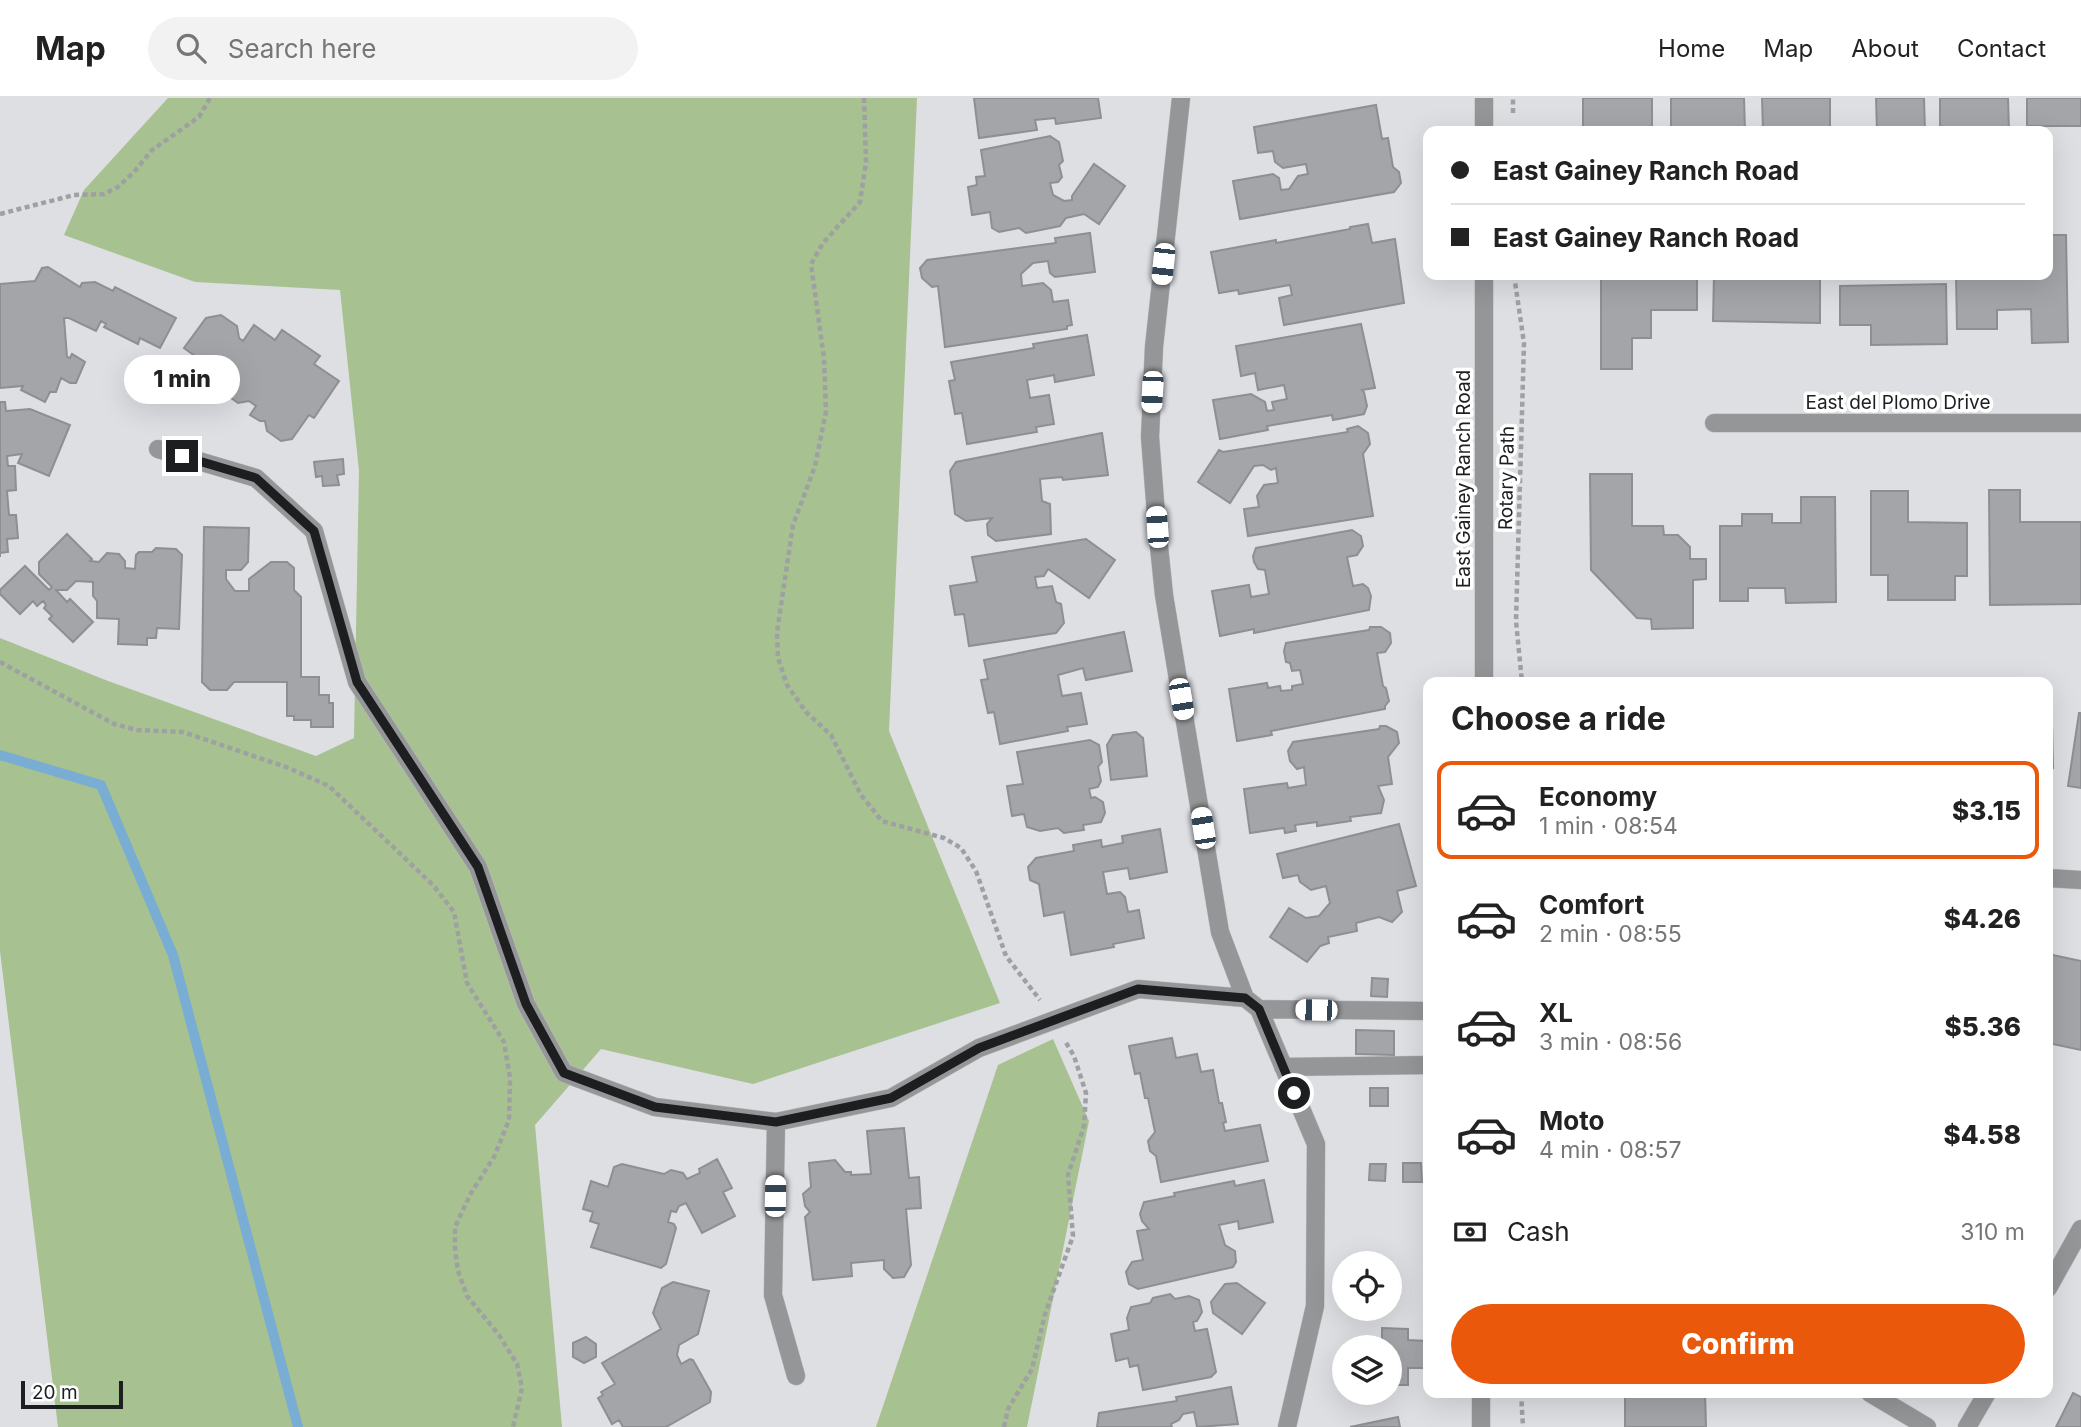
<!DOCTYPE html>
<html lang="en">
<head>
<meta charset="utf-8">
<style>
	body { margin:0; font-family:Inter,sans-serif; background:#f2f2f2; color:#222; height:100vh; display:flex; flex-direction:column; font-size:26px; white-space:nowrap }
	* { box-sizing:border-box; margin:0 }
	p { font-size:23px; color:#767676 }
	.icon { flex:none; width:38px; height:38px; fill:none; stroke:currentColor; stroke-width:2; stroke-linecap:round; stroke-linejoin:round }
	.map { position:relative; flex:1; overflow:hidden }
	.panel { position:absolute; left:1423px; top:579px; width:630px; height:721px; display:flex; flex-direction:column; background:#fff; border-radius:14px; box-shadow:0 7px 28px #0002 }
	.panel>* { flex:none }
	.banner { position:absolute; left:1423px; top:28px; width:630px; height:154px; border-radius:14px; box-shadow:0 7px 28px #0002; display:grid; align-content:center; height:154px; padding:0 28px; background:#fff }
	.controls { position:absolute; left:1332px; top:1153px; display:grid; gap:14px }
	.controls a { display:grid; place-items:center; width:70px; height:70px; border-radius:50%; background:#fff; box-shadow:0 7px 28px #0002; font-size:35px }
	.scale { position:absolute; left:21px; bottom:18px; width:102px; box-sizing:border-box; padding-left:7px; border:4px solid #1d1e20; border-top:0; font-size:19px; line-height:24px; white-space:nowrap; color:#1d1e20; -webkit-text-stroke:5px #fff; paint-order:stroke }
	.end { position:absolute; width:32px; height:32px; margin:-16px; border:9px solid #1d1e20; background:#fff; box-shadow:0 0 0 4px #fff }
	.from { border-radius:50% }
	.bubble { position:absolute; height:49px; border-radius:24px; background:#fff; box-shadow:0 7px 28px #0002; font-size:23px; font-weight:800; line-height:49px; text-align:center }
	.car { position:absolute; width:21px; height:42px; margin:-21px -10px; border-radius:9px; box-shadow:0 0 5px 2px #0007; background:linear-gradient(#fff 24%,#345 0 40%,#fff 0 76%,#345 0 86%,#fff 0) }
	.banner b { display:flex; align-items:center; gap:24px; height:66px; font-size:26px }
	.banner b+b { border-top:2px solid #e0e0e0 }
	.banner i { width:18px; height:18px; background:#222 }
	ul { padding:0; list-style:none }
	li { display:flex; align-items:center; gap:21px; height:98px; margin:0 14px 10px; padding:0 14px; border:4px solid transparent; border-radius:14px }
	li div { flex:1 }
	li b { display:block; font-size:26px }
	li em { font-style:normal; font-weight:800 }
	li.active { border-color:#ea580c }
	li>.icon { width:63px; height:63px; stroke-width:1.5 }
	h2 { padding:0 28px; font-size:32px; line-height:84px }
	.pay { display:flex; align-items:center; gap:18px; height:77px; padding:0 28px; font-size:26px }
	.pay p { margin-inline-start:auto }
	.action { display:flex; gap:14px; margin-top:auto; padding:14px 28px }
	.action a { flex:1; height:80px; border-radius:42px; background:#ea580c; color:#fff; font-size:28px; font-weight:800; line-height:80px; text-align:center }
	header { display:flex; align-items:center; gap:42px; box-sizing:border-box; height:98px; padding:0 35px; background:#fff; border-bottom:2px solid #e0e0e0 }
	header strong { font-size:33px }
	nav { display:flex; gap:38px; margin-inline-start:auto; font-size:24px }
	.search { width:490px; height:63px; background:#f2f2f2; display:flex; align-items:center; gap:18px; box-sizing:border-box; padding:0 24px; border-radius:38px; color:#767676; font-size:26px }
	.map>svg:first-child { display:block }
	.green { fill:#a7c190 }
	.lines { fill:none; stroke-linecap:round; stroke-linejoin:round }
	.stream { stroke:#79add4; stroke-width:10 }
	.building { fill:#a3a5a9; stroke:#8d8f93; stroke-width:2 }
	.street-casing { stroke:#babcc0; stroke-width:19 }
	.path { stroke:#9ea0a3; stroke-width:4.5; stroke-dasharray:5 3.5; stroke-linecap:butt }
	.street { stroke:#959698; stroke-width:18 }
	.route { stroke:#1d1e20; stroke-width:9 }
	.labels { text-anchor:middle; stroke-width:7; stroke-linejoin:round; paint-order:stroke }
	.street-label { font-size:19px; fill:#1d1e20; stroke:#fff }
</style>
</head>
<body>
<header>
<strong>Map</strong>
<div class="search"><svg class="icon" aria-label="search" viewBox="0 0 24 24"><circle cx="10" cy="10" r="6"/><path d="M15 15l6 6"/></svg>Search here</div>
<nav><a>Home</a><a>Map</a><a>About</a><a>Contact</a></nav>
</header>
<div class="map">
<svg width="2081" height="1329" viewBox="0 0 2081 1329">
	<rect width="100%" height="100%" fill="#dddfe3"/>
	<path class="green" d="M168,0H917L889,633L1000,905L753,986L601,951L535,1027L562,1329H58L0,853V540L108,583L316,658L354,640L359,373L340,192L195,184L64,137L84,92Z
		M1053,941L1089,1023L1027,1329H876L998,967Z"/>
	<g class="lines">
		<path class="stream" d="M0,657L101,687L173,857L298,1329"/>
	</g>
	<path class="building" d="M974,0H1098L1101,20L1056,26L1055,20L1035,22L1037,32L979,40Z
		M1583,0H1652V33H1583Z
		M1671,0H1744L1745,33H1671Z
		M1762,0H1830V30L1763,32Z
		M1876,0H1924L1925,33H1877Z
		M1940,0H2008L2009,33H1940Z
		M2027,0H2081V28H2027Z
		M1376,7L1382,41L1388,40L1393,69L1399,74L1401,85L1394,94L1240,121L1233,83L1273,76L1279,80L1281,92L1289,91L1298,78L1308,76L1306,66L1283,70L1275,64L1273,53L1258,55L1254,29Z
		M1050,38L1059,44L1063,63L1059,67L1062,79L1058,84L1050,85L1053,97L1064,103L1072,102V98L1094,66L1125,88L1099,126L1084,116L1066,120L1060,128L1026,135L1019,130L999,134L992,130L990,114L972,117L968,89L977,87L976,79L985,78L981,52Z
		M1368,126L1372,145L1395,141L1404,205L1284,227L1279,200L1292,197L1290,187L1239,196L1238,192L1219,195L1211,154L1276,142V145L1350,131V129Z
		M1090,135L1095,174L1055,179L1050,175L1048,163L1033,165L1021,176L1022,188L1043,185L1051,192L1053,204L1068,202L1072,227L1067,228V231L945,249L938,188L932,189L922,180L920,170L927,162L1056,145L1055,140Z
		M2048,137H2066L2068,244L2032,245L2031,211L1997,212V231H1957L1956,177H2048Z
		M48,169L80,189L82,185L95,184L113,193L115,189L176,220L160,250L140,240L138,246L104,229L106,226L101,223L96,233L69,220H64L67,259L70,260L72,256L85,264L76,285H70L61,280L56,294H50L45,304L21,292L23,288L0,290V186L35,183L42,170Z
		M1601,177H1697V212H1651V240H1632V271H1601Z
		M1714,177H1820V225L1713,223Z
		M1946,186L1947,246L1871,247V227H1840V188Z
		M221,217L237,228L239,240L243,243L254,227L275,242L282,232L320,258L314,266L339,283L314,320L309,317L292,341L281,343L267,333L265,323H260L250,317L256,308L249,303L238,305L227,297L226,286L233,275L226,270L221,277L184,250L206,220Z
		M1361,226L1375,290L1362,292L1364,294L1367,308L1364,316L1333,322L1332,317L1267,328L1268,332L1220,341L1213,302L1251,296L1265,304L1267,313L1274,312L1272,304L1287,301L1284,287L1258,292L1255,275L1241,278L1236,248Z
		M1087,237L1094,277L1055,284L1054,277L1027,282L1030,300L1049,297L1054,326L1036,329L1037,334L967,346L962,315L955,316L949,283L955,282L951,264L1034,250L1033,246Z
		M0,304H5L6,313L30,311L70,327L49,378L18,365L22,356L7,358L8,368H15L16,392L7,393L9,417H16L18,440L7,441L8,454L0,455V459Z
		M1358,328L1368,335L1370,346L1363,356L1373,418L1248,438L1244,411L1259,409L1257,398L1264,387L1278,385L1276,370L1271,372L1263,367L1254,368L1230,405L1198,384L1219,352L1223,354L1348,334L1347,331Z
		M1102,335L1108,377L1063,382L1062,379L1040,381L1042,403L1050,406L1051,436L996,443L988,437L987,426L992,420L966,423L955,416L950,373L956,364Z
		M343,361L344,376L337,377L339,387L323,388L322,378L316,379L314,364Z
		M1590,376H1632V428H1663L1664,437H1678L1690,449V461H1706V481L1693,482V530L1652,531L1651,521L1637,520L1591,472Z
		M1989,392H2020V424H2081V506L1990,507Z
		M1871,393H1908V424L1967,425V478H1955V502H1888V477H1871Z
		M1801,399H1835L1836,504L1786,505L1785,490H1748V503H1720V428H1742V416H1772V425H1801Z
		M204,429L249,430L248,464L241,472H226V481L235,493H249V481L271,464H287L294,470V492L301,499V579H319V597H329V605H333V629H311V622H294V618H287V584H234L227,592H210L202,584Z
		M1352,432L1361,438L1363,448L1357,457L1347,459L1353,488L1363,486L1368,490L1371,498L1369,512L1254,535V531L1220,538L1212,493L1249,487L1251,499L1269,496L1265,472L1258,471L1254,464L1253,458L1256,450Z
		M67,436L92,461L90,463L99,464L107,455L119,456L125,463V470L135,471L136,457L139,454H152L156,450L176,451L182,457L179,531L157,530L156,540H147V547L118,546L119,521L97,520V503L93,498V484L76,483L67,492H56L67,504L70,501L93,524L73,544L49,521L52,518L44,510L46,507L43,503L37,508L33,503L20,516L0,496V492L25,468L49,492L52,489L39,476V464Z
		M1086,441L1115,462L1089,500L1048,471L1044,478L1035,479L1037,490L1052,488L1056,504L1061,506L1064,525L1056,535L969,548L964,516L955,517L950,488L977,484L972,459Z
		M1370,529H1381L1390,535L1391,545L1385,554L1377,555L1383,588L1386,590L1389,603L1385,608V611L1271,633L1272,637L1237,643L1229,591L1267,585L1268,590L1280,588L1281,593L1292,592V588L1303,586L1300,572L1292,573L1290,565L1286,564L1284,553L1286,545L1369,532Z
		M1124,534L1132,573L1086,582L1083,570L1058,577L1062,598L1081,595L1087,626L1067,629L1068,633L1000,646L994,614L988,615L981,582L988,581L984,562Z
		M2079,615H2081V690L2068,688Z
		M2048,625H2052L2053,670H2048Z
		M1380,628H1386L1397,634L1399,645L1388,659L1392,686L1378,688L1384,702L1381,715L1350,719L1351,723L1317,728V724L1295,727L1296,733L1285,735L1284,730L1250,735L1244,691L1287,685L1288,690L1306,687L1304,669L1297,671L1290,663L1288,653L1293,644L1379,631Z
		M1136,634L1143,640L1147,678L1111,682L1107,647L1113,637Z
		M1090,642L1099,647L1102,664L1098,669L1101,683L1098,689L1089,691L1091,700L1095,699L1103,704L1105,715L1101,724L1083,727L1084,732L1064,735L1058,730L1040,733L1027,729L1024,716L1012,718L1007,688L1023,686L1017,654Z
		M1399,726L1416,788L1397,793L1402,814L1392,824L1379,819L1356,825L1357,833L1328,839L1329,845L1320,848L1307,864L1270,839L1289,810L1306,820L1319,818L1330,805L1326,788L1311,792L1300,784L1298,777L1283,780L1277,756Z
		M1160,731L1167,774L1130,781L1128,770L1103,774L1107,796L1120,794L1125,799L1128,814L1139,812L1144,840L1113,846L1114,849L1071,857L1064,814L1044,818L1039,786L1030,782L1028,769L1036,760L1074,753L1073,747L1101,742L1102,749L1123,745L1122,738Z
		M2048,856L2081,863V952L2048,945Z
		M1372,880L1388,881L1387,899L1371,898Z
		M1356,932L1394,933V957L1356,956Z
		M1172,940L1176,960L1197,956L1201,974L1213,972L1219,1005H1222L1226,1024L1223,1025L1225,1033L1260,1027L1268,1063L1161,1084L1156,1058L1150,1053L1148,1043L1155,1034L1148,1000H1145L1140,975L1135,976L1129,948Z
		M1370,990H1388V1008H1370Z
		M904,1030L909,1080L919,1079L921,1110L906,1111L911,1167L904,1179L893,1180L884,1171V1162L851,1165L852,1178L813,1182L805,1119L810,1114L805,1108L803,1096L811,1089L809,1065L835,1062L845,1074H851V1077L871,1076L867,1033Z
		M717,1061L732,1090L723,1094L735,1118L702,1135L686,1105L679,1108L676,1114L671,1113L668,1124L674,1126L676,1130L666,1166L661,1170L591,1149L599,1126L590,1123L593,1114L583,1111L591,1083L608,1089L614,1069L622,1066L664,1076L671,1072L683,1075L687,1081L700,1075L699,1071Z
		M1403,1065H1421L1422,1084H1403Z
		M1370,1066H1386L1385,1083L1369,1082Z
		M1264,1082L1273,1124L1239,1131L1238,1123L1219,1127L1225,1147L1235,1153L1236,1164L1233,1169L1138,1191L1129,1186L1126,1174L1132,1164L1143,1162L1137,1133L1149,1131L1142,1123L1140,1116L1144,1104L1175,1098L1174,1095L1234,1083L1235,1088Z
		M673,1184L709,1193L698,1236L679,1247L677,1257L681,1266L690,1261L693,1262L711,1294L710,1304L666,1329H623L619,1322L612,1326L598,1300L603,1297L601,1294L615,1286L602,1265L661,1231L653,1215L662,1190Z
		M1237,1185L1265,1205L1242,1236L1213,1215L1211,1204L1225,1186Z
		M1170,1196L1175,1201L1189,1198L1199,1202L1202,1214L1197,1223L1193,1224L1195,1233L1207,1231L1216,1274L1211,1279L1143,1292L1138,1267L1130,1269L1128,1260L1116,1263L1111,1236L1129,1232L1127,1220L1131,1209L1150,1205L1153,1200Z
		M1382,1230L1408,1231V1242L1427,1243V1270H1408V1287H1390V1250H1364V1242H1382Z
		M586,1239L596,1246V1259L584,1265L573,1259V1245Z
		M1231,1289L1238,1326L1197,1329L1194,1314L1183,1316L1179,1322L1171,1326L1172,1329H1097L1099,1315L1177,1303L1176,1299Z
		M1625,1295H1705L1706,1329H1625Z
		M2073,1295L2081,1299V1329H2056Z
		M1398,1319L1400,1329H1350Z"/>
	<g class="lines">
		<g class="street-casing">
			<path id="street" d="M1181,0L1154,249L1150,339L1157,429L1164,497L1220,834L1245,900L1259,911L1316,1046L1315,1208L1287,1329
				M1484,0V33
				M1484,177V584
				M1714,325H2081
				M158,351L256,380L314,433L357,584L478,769L526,906L564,975L655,1009L776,1024L891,1000L979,950L1138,891L1245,900
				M2048,780L2081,782
				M1259,911L1428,913
				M1283,969L1428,967
				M776,1024L773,1197L796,1278
				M2048,1190L2081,1131
				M1870,1295L1927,1329
				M1481,1329V1295
				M1967,1329L1987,1295"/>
		</g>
		<path class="path" d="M864,0L866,64L860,104L823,145L811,166L824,260L826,313L815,368L793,427L777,534L778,560L787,587L806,614L831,637L861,697L882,723L944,740L961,750L976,773L1006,858L1040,902
			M1513,15V0
			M0,116L74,97L104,96L118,89L134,74L152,52L199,19L210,0
			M1514,177L1524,245L1516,523L1522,584
			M0,564L114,626L137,632L183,634L286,669L329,688L433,787L454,814L467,885L504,944L510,980L509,1022L494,1059L471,1095L455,1129V1151L458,1173L467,1198L499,1237L517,1266L522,1290L513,1329
			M1521,1295L1523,1329
			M1004,1329L1008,1311L1032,1271L1045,1216L1073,1138L1068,1077L1084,1028L1086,995L1074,958L1065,943"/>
		<use href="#street" class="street"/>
	</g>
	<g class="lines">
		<path class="route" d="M182,358L256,380L314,433L357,584L478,769L526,906L564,975L655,1009L776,1024L891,1000L979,950L1138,891L1245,900L1259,911L1294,995"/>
	</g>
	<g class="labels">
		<g class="street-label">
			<text x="1898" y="311">East del Plomo Drive</text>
			<text transform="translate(1506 380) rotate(-89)" y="7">Rotary Path</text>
			<text transform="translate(1463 381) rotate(-90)" y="7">East Gainey Ranch Road</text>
		</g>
	</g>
</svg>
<div class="controls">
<a><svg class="icon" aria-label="locate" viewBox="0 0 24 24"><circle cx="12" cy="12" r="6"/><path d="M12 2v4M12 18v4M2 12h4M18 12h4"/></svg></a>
<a><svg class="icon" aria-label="layers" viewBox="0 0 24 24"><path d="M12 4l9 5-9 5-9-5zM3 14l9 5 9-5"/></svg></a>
</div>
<div class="scale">20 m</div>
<i class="end from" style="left:1294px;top:995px"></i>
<i class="end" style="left:182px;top:358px"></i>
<div class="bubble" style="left:124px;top:257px;width:116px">1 min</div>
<i class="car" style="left:1163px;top:166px;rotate:186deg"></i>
<i class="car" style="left:1152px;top:294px;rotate:183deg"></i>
<i class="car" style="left:1157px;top:429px;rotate:356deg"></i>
<i class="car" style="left:1181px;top:601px;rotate:170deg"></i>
<i class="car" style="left:1203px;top:730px;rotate:351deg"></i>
<i class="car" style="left:1316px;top:912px;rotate:271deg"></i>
<i class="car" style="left:775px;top:1098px;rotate:1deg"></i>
<div class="banner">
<b><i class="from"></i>East Gainey Ranch Road</b>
<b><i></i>East Gainey Ranch Road</b>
</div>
<section class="panel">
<h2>Choose a ride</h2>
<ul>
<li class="active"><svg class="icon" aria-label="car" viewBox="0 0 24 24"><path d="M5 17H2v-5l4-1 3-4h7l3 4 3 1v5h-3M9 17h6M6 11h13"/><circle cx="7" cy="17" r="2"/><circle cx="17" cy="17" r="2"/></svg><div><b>Economy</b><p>1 min · 08:54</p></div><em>$3.15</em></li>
<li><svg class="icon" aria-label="car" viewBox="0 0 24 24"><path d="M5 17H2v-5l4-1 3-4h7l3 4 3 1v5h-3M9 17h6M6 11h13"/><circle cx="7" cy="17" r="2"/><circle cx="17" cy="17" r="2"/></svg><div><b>Comfort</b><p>2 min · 08:55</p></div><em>$4.26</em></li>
<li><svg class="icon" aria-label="car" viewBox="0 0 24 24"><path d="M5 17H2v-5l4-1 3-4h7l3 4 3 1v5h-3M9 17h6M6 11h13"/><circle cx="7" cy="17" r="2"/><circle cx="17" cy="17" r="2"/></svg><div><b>XL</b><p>3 min · 08:56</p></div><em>$5.36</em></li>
<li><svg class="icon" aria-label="car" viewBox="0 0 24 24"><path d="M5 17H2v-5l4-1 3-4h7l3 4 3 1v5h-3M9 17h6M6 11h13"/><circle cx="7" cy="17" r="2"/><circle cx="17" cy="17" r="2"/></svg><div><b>Moto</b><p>4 min · 08:57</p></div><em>$4.58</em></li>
</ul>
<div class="pay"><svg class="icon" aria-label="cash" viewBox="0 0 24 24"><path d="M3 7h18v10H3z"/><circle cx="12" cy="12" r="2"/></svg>Cash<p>310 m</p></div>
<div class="action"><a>Confirm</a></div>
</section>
</div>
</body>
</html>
